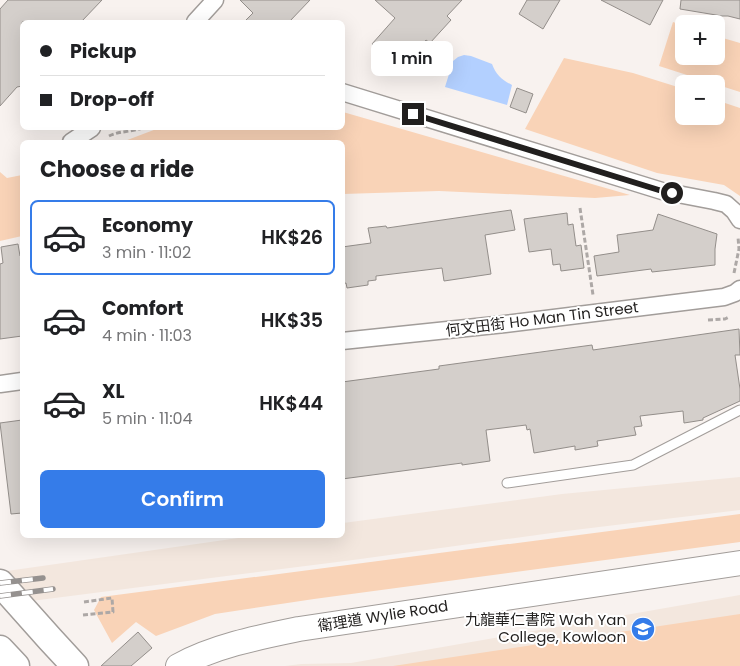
<!DOCTYPE html>
<html lang="en">
<head>
<meta charset="utf-8">
<style>
	body { margin:0; font-family:Poppins,"Noto Sans TC",sans-serif; background:#f2f2f2; color:#202124; height:100vh; display:flex; flex-direction:column; font-size:19px; white-space:nowrap }
	* { box-sizing:border-box; margin:0 }
	p { font-size:16px; color:#757577 }
	.icon { flex:none; width:28px; height:28px; fill:none; stroke:currentColor; stroke-width:2; stroke-linecap:round; stroke-linejoin:round }
	.map { position:relative; flex:1; overflow:hidden }
	.panel { position:absolute; left:20px; top:140px; width:325px; height:398px; display:flex; flex-direction:column; background:#fff; border-radius:8px; box-shadow:0 5px 20px #0002 }
	.panel>* { flex:none }
	.top-card { position:absolute; left:20px; top:20px; width:325px; height:110px; border-radius:8px; box-shadow:0 5px 20px #0002; display:grid; align-content:center; height:110px; padding:0 20px; background:#fff }
	.controls { position:absolute; left:675px; top:15px; display:grid; gap:10px }
	.controls a { display:grid; place-items:center; width:50px; height:50px; border-radius:8px; background:#fff; box-shadow:0 5px 20px #0002; font-size:25px }
	.end { position:absolute; width:22px; height:22px; margin:-11px; border:6px solid #211f1e; background:#fff; box-shadow:0 0 0 2px #fff }
	.from { border-radius:50% }
	.bubble { position:absolute; height:35px; border-radius:8px; background:#fff; box-shadow:0 5px 20px #0002; font-size:16px; font-weight:600; line-height:35px; text-align:center }
	.top-card b { display:flex; align-items:center; gap:18px; height:48px; font-size:19px }
	.top-card b+b { border-top:1px solid #e0e0e0 }
	.top-card i { width:12px; height:12px; background:#202124 }
	ul { padding:0; list-style:none }
	li { display:flex; align-items:center; gap:15px; height:75px; margin:0 10px 8px; padding:0 10px; border:2px solid transparent; border-radius:8px }
	li div { flex:1 }
	li b { display:block; font-size:19px }
	li em { font-style:normal; font-weight:600 }
	li.on { border-color:#357ce9 }
	li>.icon { width:45px; height:45px; stroke-width:1.5 }
	h2 { padding:0 20px; font-size:22px; line-height:60px }
	.cta { display:flex; gap:10px; margin-top:auto; padding:10px 20px }
	.cta a { flex:1; height:58px; border-radius:8px; background:#357ce9; color:#fff; font-size:20px; font-weight:600; line-height:58px; text-align:center }
	.map>svg:first-child { display:block }
	.built { fill:#f3e7de }
	.green { fill:#f9d3b7 }
	.water { fill:#b3d0ff }
	.building { fill:#d4cfcb; stroke:#938e8a }
	.lines { fill:none; stroke-linecap:round; stroke-linejoin:round }
	.service-casing { stroke:#a29d9a; stroke-width:11 }
	.minor-casing { stroke:#a29d9a; stroke-width:19 }
	.secondary-casing { stroke:#a29d9a; stroke-width:26 }
	.primary-casing { stroke:#a29d9a; stroke-width:29 }
	.path { stroke:#ada8a6; stroke-width:3; stroke-dasharray:5 2.5; stroke-linecap:butt }
	.service { stroke:#fff; stroke-width:9 }
	.minor { stroke:#fff; stroke-width:16 }
	.secondary { stroke:#fff; stroke-width:24 }
	.primary { stroke:#fff; stroke-width:26 }
	.rail-casing { stroke:#95918f; stroke-width:5.5 }
	.rail { stroke:#fff; stroke-width:4; stroke-dasharray:11; stroke-linecap:butt }
	.route { stroke:#211f1e; stroke-width:6 }
	.labels { text-anchor:middle; stroke-width:4; stroke-linejoin:round; paint-order:stroke }
	.street-label { font-size:15px; fill:#211f1e; stroke:#fff }
	.poi-label { font-size:15px; fill:#211f1e; stroke:#fff; text-anchor:end }
</style>
</head>
<body>
<div class="map">
<svg width="740" height="666" viewBox="0 0 740 666">
	<rect width="100%" height="100%" fill="#f8f2ef"/>
	<path class="built" d="M740,477V510L566,531L353,560L0,605V572L260,535H342L343,523L562,494Z
		M740,595V666H285L301,664L351,663Z"/>
	<path class="green" d="M673,22L684,26V56H716V36L740,43V92L659,66Z
		M564,58L633,73L684,89V116H716V100L740,108V196L724,185L657,173L525,129Z
		M343,112L630,195L595,198L439,191L343,194L342,142H122L159,128H342Z
		M0,172L7,178L22,175V236L0,241Z
		M740,514V542L314,599L215,614L156,636L136,622L112,643L94,610L101,597Z
		M740,614V666H393Z"/>
	<path class="water" d="M464,55L471,56L492,64C496,75 502,80 512,85L507,105L445,87L453,61L458,57Z"/>
	<path class="building" d="M8,0H102L81,22H22V86L17,87L0,106V9Z
		M240,0H310L289,22H244L253,13Z
		M375,0H462L447,16L451,20L430,43L426,40L400,69L372,44L395,18Z
		M527,0H560L543,29L519,14Z
		M601,0H663L650,25Z
		M681,0H740V19L728,16H722L680,9Z
		M517,88L533,94L526,113L510,107Z
		M511,210L515,230L485,235L491,274L444,281L442,268L376,276V280L368,281V285L347,288L346,283L342,284V247L371,243L368,228L386,226L387,228Z
		M567,213L568,225L573,224L576,246L581,245L584,268L561,271L560,264L553,265L551,249L529,252L524,219Z
		M658,214L717,234L715,249V265L652,272L651,269L597,276L594,256L619,252L617,235L653,230Z
		M18,244L20,256H22V336L0,339V264L3,263L1,247Z
		M739,329L740,355H735L740,389V401L703,418V420L684,423L683,411L640,416L642,426L634,427L636,435L597,441L598,446L575,450V446L534,453L530,429L527,430L526,425L486,430L490,461L462,465V463L342,479V382L439,369V366L592,345L593,350Z
		M22,420V513L11,514L0,423Z
		M138,632L152,648L131,666H101Z"/>
	<g class="lines">
		<g class="service-casing">
			<path id="service" d="M507,483L633,465L740,410"/>
		</g>
		<g class="minor-casing">
			<path id="minor" d="M195,22L215,0
				M342,92L662,191L714,201L726,204L734,211L740,220
				M71,142L92,128
				M342,341L505,324L724,297L735,293L740,289
				M0,384L22,381"/>
		</g>
		<g class="secondary-casing">
			<path id="secondary" d="M178,666C214,646 260,637 299,629L740,563"/>
		</g>
		<g class="primary-casing">
			<path id="primary" d="M0,583L50,639L75,666
				M0,649L16,666"/>
		</g>
		<path class="path" d="M109,136C119,131 131,132 142,128
			M580,208L593,295
			M734,273L739,249L738,237
			M708,320L725,319L729,317
			M83,615L113,612L112,598L84,602"/>
		<use href="#service" class="service"/>
		<use href="#minor" class="minor"/>
		<use href="#secondary" class="secondary"/>
		<use href="#primary" class="primary"/>
		<g class="rail-casing">
			<path id="rail" d="M0,583L43,578
				M0,596L53,589"/>
		</g>
		<use href="#rail" class="rail"/>
	</g>
	<g class="lines">
		<path class="route" d="M413,114L662,191L672,193"/>
	</g>
	<defs>
		<g id="school-disc" transform="scale(1.25)"><circle r="9.5" fill="#357ce9" stroke="#fff"/><path d="M0-5L7-2L0 1L-7-2ZM-4 1L0 2.5L4 1V4Q0 6-4 4Z" fill="#fff"/></g>
	</defs>
	<g fill-rule="evenodd">
		<use href="#school-disc" x="643" y="629"/>
	</g>
	<g class="labels">
		<g class="street-label">
			<text transform="translate(542 319) rotate(-7)" y="5">何文田街 Ho Man Tin Street</text>
			<text transform="translate(383 616) rotate(-9)" y="5">衛理道 Wylie Road</text>
		</g>
		<g class="poi-label">
			<text x="626" y="625">九龍華仁書院 Wah Yan<tspan x="626" dy="17">College, Kowloon</tspan></text>
		</g>
	</g>
</svg>
<div class="controls">
<a>+</a>
<a>−</a>
</div>
<i class="end from" style="left:672px;top:193px"></i>
<i class="end" style="left:413px;top:114px"></i>
<div class="bubble" style="left:371px;top:41px;width:82px">1 min</div>
<div class="top-card">
<b><i class="from"></i>Pickup</b>
<b><i></i>Drop-off</b>
</div>
<section class="panel">
<h2>Choose a ride</h2>
<ul>
<li class="on"><svg class="icon" aria-label="car" viewBox="0 0 24 24"><path d="M5 17H2v-5l4-1 3-4h7l3 4 3 1v5h-3M9 17h6M6 11h13"/><circle cx="7" cy="17" r="2"/><circle cx="17" cy="17" r="2"/></svg><div><b>Economy</b><p>3 min · 11:02</p></div><em>HK$26</em></li>
<li><svg class="icon" aria-label="car" viewBox="0 0 24 24"><path d="M5 17H2v-5l4-1 3-4h7l3 4 3 1v5h-3M9 17h6M6 11h13"/><circle cx="7" cy="17" r="2"/><circle cx="17" cy="17" r="2"/></svg><div><b>Comfort</b><p>4 min · 11:03</p></div><em>HK$35</em></li>
<li><svg class="icon" aria-label="car" viewBox="0 0 24 24"><path d="M5 17H2v-5l4-1 3-4h7l3 4 3 1v5h-3M9 17h6M6 11h13"/><circle cx="7" cy="17" r="2"/><circle cx="17" cy="17" r="2"/></svg><div><b>XL</b><p>5 min · 11:04</p></div><em>HK$44</em></li>
</ul>
<div class="cta"><a>Confirm</a></div>
</section>
</div>
</body>
</html>
